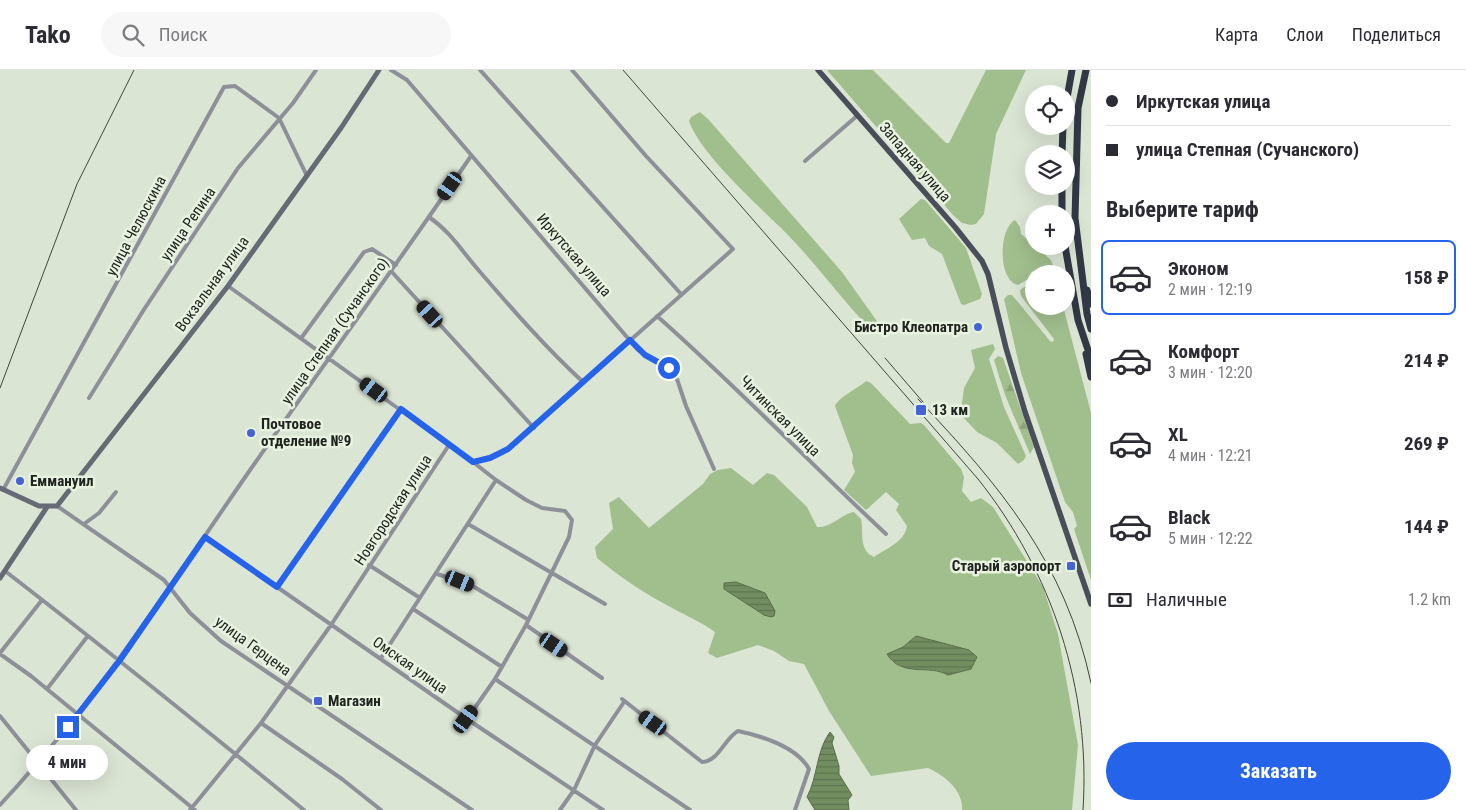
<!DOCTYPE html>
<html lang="ru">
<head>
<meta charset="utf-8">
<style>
	body { margin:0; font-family:"Roboto Condensed",sans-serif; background:#f7f7f7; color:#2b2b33; height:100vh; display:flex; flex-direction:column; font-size:19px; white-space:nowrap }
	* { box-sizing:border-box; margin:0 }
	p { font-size:16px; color:#7c7c81 }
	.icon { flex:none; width:28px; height:28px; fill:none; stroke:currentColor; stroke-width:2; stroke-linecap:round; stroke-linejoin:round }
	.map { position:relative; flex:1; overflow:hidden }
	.sheet { display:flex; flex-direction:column; background:#fff; width:375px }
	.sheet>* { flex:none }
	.top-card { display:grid; align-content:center; height:110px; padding:0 15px; background:#fff }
	.tools { position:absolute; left:1025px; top:15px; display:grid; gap:10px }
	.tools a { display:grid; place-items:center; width:50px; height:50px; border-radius:50%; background:#fff; box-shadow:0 5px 20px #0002; font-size:25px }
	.end { position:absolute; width:22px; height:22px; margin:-11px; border:6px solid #2563eb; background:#fff; box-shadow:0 0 0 2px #fff }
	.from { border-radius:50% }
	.bubble { position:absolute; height:35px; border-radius:18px; background:#fff; box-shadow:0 5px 20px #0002; font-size:16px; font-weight:700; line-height:35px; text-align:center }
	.car { position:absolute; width:15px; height:30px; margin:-15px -8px; border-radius:6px; box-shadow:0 0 4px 1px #0007; background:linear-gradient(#222 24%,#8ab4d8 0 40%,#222 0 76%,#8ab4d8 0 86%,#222 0) }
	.top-card b { display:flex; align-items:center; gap:18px; height:48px; font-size:19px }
	.top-card b+b { border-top:1px solid #e1e1e2 }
	.top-card i { width:12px; height:12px; background:#2b2b33 }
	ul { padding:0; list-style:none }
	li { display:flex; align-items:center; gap:15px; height:75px; margin:0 10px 8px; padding:0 5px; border:2px solid transparent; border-radius:8px }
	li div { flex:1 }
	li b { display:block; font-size:19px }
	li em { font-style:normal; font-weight:700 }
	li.on { border-color:#2563eb }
	li>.icon { width:45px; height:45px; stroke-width:1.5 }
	h2 { padding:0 15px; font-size:22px; line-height:60px }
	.pay { display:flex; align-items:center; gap:12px; height:55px; padding:0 15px; font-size:19px }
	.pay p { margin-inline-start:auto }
	.cta { display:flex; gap:10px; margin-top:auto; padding:10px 15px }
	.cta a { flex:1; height:58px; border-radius:30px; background:#2563eb; color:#fff; font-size:20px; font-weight:700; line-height:58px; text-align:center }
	header { display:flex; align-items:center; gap:30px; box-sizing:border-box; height:70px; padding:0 25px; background:#fff; border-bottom:1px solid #e1e1e2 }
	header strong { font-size:24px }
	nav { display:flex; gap:28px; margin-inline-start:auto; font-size:18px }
	.search { width:350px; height:45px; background:#f7f7f7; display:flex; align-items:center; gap:12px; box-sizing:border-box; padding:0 18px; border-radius:28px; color:#7c7c81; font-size:19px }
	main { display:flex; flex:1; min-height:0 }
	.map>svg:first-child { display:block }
	.green { fill:#a1be8d; fill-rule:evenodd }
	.forest { fill:url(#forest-firs) }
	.water { fill:url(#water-rules); stroke:#596e4c }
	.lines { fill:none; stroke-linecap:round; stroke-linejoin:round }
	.street { stroke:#8d9098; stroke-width:4 }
	.secondary { stroke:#656a74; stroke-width:5 }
	.primary { stroke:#4a4e5b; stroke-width:5.5 }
	.highway { stroke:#323846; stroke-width:7 }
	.rail { stroke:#40453d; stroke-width:1 }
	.route { stroke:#2563eb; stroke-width:6 }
	.poi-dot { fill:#4463d6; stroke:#e8f2e1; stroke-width:2 }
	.labels { text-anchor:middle; stroke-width:5; stroke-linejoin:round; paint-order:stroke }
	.street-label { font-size:15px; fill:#20241e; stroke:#e8f2e1 }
	.poi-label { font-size:15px; font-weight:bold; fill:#20241e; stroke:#e8f2e1; text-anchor:start }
</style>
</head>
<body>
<header>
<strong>Tako</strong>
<div class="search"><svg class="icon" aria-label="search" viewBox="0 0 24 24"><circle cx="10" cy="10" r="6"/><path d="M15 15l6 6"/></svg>Поиск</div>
<nav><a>Карта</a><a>Слои</a><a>Поделиться</a></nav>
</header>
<main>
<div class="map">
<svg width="1091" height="740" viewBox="0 0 1091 740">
	<defs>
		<pattern id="forest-firs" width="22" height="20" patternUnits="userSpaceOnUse" patternTransform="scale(1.25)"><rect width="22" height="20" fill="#a1be8d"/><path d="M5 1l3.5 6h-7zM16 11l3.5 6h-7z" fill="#8aa379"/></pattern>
		<pattern id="water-rules" width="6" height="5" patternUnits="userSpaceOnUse" patternTransform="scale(1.25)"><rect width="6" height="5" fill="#728e60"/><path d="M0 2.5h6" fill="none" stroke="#5d744f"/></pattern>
	</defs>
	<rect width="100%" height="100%" fill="#dbe5d4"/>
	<path class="green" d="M827,0H873L946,73H949L986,0H1026L996,64L984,144L976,154L971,155L962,153L953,145Z
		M700,42L708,49L842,202L879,254L872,259L868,257C839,226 814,191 784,161C758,135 701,85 689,51L691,47Z
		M921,129L925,130L966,178L982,224L980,229L964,235L961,234L942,184L929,176L925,168L912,170L899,149Z
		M1015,150L1020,157L1021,164L1051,190L1056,204H1039L1032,201L1028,209L1018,215C998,211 998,159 1015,150Z
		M1030,213L1034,215V236H1063L1091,343V510L1074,459L1077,456L1073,442L1065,432L1021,303L1004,229L1008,225H1012L1050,271L1053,272L1054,269L1021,226L1020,220Z
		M993,274L995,279L989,289L1004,337L1026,386L1024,390L1018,394L997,373L977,362L963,347L961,340L964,318L975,298L971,280Z
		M866,311L871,313L910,354L921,353L924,355L961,399L964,407L962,421L971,432L981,428L993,437L1043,517L1058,564L1078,675L1072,740H962C964,721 944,705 928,698L871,706L829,641L804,594L789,591L774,581L758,575L717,588L708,583L715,562C701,552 689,547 674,539C647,525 621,508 597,488L595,477L613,459L609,433L619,427L649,458L703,414L710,404L718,400L731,398L753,415L767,403L774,405L807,437L817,457C832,458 841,444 854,442L861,449C864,462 858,480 874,487C885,479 905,472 907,456L896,440L899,434L886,422L866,440L844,420L855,402L852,393L853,385L835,336C839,327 857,319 866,311ZM765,523L764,545L735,526ZM916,566L952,577L971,599L948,605C930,595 899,608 887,584L903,577Z"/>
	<path class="forest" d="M998,286L1003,288L1034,377L1030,384L1005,325L994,290Z"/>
	<path class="water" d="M736,512L765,523L775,541L774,546L771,547L764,545L724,519V513Z
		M916,566L969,580L977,587L971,599L948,605C929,594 901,608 887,584L903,577Z
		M830,662L834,667L832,673L839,696V704L852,725L848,730L849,740H815L807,727C818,706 816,681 830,662Z"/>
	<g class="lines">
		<path class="street" d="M391,0L407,10L638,280L669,298L677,309L686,336L714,399
			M480,0L681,224
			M805,91L858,45
			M429,147C451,162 463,183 481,203C514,241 546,278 583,312
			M391,201L534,358
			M228,216L449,375
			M657,246C736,316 809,392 886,464
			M302,267L364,182L372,179L396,195
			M89,328L143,241L238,98L293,33L316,0
			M473,392L496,410
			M3,420L224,17L235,16L279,48L307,106
			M57,436L164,510L190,543L221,571L472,740
			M84,454L99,443L116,422
			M468,454L605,534
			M205,467L467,649L603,740
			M369,495L420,528
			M5,501C106,579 205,659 304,740
			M437,504L471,515L527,549
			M277,517L401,339
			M413,539L502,597
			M526,555L602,608
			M0,583L42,530
			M0,584L31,606L195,740
			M381,588L496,410L526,430L542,438L565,441L572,450L569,467L526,555L495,609L467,649
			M495,609L690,740
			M47,619L87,567
			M622,629L702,692C718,692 725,668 738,661C762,666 797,677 809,699L795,740
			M0,646L76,740
			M261,653L342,709L381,740
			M0,735C95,633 169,517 248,403C322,297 398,193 471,86
			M190,740L261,653L331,555L449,375L473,392L490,387L508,379L733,179L646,86L572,0
			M560,740L574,720L595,675L624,632"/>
		<path class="secondary" d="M0,418L39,436H57L228,216L341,58L379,0
			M0,508L47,437"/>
		<path class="primary" d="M818,0L955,157L982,191L988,204L1006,278L1025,342L1091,534"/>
		<path class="highway" d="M1086,0L1078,38L1075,148L1087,244L1091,259
			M1066,34L1072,0
			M1062,84L1063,56
			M1062,116V144
			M1065,176L1078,250L1091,289
			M1087,220L1091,234
			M1086,284L1091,307"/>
		<path class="rail" d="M623,0L978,409C1052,502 1091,619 1083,740
			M885,288L923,332
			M0,318L77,114L134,0
			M918,329C1000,416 1065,492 1091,613"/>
	</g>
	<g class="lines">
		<path class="route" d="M68,657L120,590L205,467L277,517L401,339L473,392L490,388L508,379L630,270L645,285L669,298"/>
	</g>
	<g class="poi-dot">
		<circle cx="978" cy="257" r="5"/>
		<rect x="915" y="334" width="12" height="12" rx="2.5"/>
		<circle cx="251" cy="363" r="5"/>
		<circle cx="20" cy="411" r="5"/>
		<rect x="1066" y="491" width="10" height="10" rx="2.5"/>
		<rect x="313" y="626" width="10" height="10" rx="2.5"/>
	</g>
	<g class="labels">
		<g class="street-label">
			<text transform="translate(915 92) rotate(49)" y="5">Западная улица</text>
			<text transform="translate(188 154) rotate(-56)" y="5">улица Репина</text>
			<text transform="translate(136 156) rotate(-62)" y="5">улица Челюскина</text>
			<text transform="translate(574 185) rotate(49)" y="5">Иркутская улица</text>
			<text transform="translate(212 214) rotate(-54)" y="5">Вокзальная улица</text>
			<text transform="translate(335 261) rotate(-55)" y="5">улица Степная (Сучанского)</text>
			<text transform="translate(780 346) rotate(45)" y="5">Читинская улица</text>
			<text transform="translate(393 440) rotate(-57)" y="5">Новгородская улица</text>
			<text transform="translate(253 576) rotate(36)" y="5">улица Герцена</text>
			<text transform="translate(410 595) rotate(35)" y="5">Омская улица</text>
		</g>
		<g class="poi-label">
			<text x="968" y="262" text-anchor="end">Бистро Клеопатра</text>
			<text x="932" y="345">13 км</text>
			<text x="261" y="359">Почтовое<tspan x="261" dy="17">отделение №9</tspan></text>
			<text x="30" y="416">Еммануил</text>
			<text x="1061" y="501" text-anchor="end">Старый аэропорт</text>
			<text x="328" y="636">Магазин</text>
		</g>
	</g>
</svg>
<div class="tools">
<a><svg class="icon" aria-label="locate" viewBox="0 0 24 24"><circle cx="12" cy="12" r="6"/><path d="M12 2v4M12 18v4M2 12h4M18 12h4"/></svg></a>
<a><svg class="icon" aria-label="layers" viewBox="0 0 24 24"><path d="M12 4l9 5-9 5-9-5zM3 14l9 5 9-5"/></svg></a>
<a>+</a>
<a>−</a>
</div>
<i class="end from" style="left:669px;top:298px"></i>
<i class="end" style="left:68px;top:657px"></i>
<div class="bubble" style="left:26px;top:675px;width:82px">4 мин</div>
<i class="car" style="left:450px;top:116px;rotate:215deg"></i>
<i class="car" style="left:430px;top:244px;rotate:318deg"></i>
<i class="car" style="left:374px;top:320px;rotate:306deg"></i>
<i class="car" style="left:460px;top:511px;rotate:112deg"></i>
<i class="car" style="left:554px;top:575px;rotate:124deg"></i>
<i class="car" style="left:466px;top:649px;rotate:36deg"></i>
<i class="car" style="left:653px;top:653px;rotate:305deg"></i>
</div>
<section class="sheet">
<div class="top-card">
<b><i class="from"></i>Иркутская улица</b>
<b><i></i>улица Степная (Сучанского)</b>
</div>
<h2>Выберите тариф</h2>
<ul>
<li class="on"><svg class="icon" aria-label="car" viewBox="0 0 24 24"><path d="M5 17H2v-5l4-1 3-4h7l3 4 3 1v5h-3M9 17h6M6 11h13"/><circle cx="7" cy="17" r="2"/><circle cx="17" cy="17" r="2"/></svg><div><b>Эконом</b><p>2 мин · 12:19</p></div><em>158 ₽</em></li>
<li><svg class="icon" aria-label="car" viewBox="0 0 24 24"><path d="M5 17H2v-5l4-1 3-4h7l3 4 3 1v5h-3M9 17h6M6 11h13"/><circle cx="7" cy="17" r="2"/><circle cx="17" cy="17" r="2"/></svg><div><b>Комфорт</b><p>3 мин · 12:20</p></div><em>214 ₽</em></li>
<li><svg class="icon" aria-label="car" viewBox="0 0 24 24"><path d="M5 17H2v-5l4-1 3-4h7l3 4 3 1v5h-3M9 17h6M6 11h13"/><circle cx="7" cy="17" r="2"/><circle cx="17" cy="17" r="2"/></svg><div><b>XL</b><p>4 мин · 12:21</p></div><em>269 ₽</em></li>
<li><svg class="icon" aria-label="car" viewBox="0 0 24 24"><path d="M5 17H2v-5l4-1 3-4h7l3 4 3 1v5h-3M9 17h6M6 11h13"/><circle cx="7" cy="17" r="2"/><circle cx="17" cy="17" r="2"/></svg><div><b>Black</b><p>5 мин · 12:22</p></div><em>144 ₽</em></li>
</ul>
<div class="pay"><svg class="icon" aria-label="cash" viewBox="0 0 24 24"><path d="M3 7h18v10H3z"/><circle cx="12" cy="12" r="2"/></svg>Наличные<p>1.2 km</p></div>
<div class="cta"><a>Заказать</a></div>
</section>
</main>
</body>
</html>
